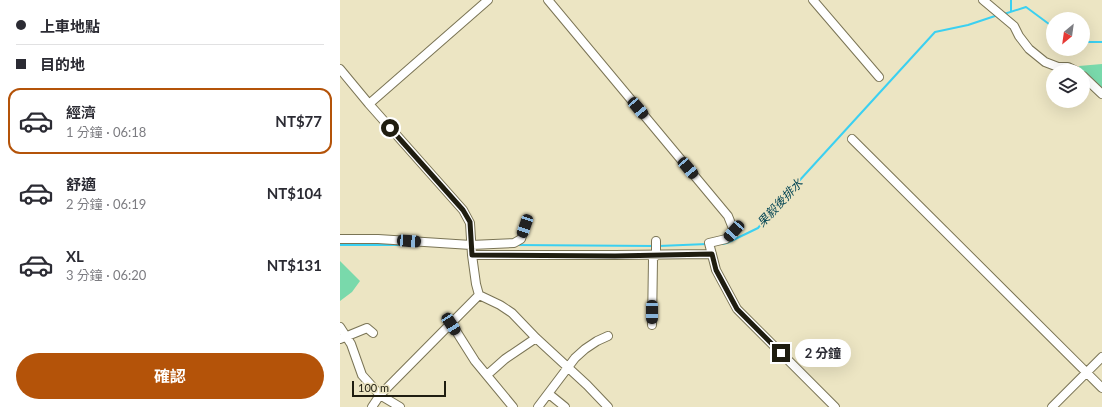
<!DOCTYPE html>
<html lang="zh-TW">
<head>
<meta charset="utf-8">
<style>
	body { margin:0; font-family:Lato,"Noto Sans TC",sans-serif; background:#f2f2f3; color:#2b2b33; height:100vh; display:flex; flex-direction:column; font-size:15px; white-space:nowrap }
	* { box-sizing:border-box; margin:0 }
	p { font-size:13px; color:#7c7c81 }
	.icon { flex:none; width:22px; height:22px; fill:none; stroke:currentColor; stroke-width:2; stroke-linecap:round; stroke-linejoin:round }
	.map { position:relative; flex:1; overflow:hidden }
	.side { display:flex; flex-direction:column; background:#fff; width:340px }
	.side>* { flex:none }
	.hud { display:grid; align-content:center; height:88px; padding:0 16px; background:#fff }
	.needle { width:26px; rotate:209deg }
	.tools { position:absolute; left:706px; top:12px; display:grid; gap:8px }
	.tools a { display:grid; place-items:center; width:44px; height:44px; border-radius:50%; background:#fff; box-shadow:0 4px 16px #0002; font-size:20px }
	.scale { position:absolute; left:12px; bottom:10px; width:94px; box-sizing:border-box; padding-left:4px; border:2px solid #1f1d10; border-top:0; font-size:11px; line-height:14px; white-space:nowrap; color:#1f1d10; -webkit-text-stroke:3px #ece5c3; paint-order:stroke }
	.end { position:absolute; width:18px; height:18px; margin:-9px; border:5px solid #1f1d10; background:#fff; box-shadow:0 0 0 2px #fff }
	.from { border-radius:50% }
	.bubble { position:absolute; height:28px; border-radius:14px; background:#fff; box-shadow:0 4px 16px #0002; font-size:13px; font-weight:700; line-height:28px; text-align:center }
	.car { position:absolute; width:12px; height:24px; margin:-12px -6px; border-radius:5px; box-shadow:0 0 3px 1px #0007; background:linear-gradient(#222 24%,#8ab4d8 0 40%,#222 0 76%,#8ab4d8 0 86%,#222 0) }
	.hud b { display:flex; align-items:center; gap:14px; height:38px; font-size:15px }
	.hud b+b { border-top:1px solid #e1e1e2 }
	.hud i { width:10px; height:10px; background:#2b2b33 }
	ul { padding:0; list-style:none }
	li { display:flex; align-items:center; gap:12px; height:66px; margin:0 8px 6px; padding:0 8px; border:2px solid transparent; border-radius:12px }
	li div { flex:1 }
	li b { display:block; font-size:15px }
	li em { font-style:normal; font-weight:700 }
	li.selected { border-color:#b45309 }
	li>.icon { width:36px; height:36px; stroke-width:1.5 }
	.cta { display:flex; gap:8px; margin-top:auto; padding:8px 16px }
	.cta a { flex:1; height:46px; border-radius:24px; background:#b45309; color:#fff; font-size:16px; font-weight:700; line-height:46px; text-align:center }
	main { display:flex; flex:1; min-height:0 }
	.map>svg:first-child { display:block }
	.green { fill:#79d9ab }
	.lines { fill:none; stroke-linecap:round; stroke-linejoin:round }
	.stream { stroke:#3bd0f1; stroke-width:2 }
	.minor-casing { stroke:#7a7455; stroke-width:10 }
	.minor { stroke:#fff; stroke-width:8 }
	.route { stroke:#1f1d10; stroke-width:5 }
	.labels { text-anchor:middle; stroke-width:3.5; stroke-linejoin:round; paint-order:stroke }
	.water-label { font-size:12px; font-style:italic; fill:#094957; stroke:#ece5c3 }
</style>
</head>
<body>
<main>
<section class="side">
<div class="hud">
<b><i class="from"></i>上車地點</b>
<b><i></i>目的地</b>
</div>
<ul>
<li class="selected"><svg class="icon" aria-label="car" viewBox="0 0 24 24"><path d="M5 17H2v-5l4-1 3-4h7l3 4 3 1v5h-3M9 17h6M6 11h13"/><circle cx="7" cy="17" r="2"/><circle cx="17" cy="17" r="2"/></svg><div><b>經濟</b><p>1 分鐘 · 06:18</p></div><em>NT$77</em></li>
<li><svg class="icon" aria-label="car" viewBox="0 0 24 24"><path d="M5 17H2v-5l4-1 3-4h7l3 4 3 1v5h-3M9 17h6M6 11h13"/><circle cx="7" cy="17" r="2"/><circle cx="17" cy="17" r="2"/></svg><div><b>舒適</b><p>2 分鐘 · 06:19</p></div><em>NT$104</em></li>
<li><svg class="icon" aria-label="car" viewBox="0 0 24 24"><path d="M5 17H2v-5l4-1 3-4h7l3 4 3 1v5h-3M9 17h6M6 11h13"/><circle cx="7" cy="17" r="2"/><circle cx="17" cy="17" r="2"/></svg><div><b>XL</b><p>3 分鐘 · 06:20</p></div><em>NT$131</em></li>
</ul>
<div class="cta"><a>確認</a></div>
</section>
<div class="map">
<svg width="762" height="407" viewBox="0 0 762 407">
	<rect width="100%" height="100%" fill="#ece5c3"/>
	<path class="green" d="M762,64V88L740,69L739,66Z
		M0,261L20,281L12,292L0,301Z"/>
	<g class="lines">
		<path class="stream" d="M671,11V0
			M664,14L686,7L713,27
			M743,42H762
			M383,244L387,243L418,228L438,204L595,32L628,25L658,15
			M0,245H73
			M175,245L315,246
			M319,246L367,244"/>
		<g class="minor-casing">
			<path id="minor" d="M208,0L388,216L394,231L386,239L369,243L376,270L397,309L495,407
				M473,0L539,77
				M643,0L674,26L679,36L689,49L705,62L718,67H728L736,71
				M0,69L29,104L123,210L130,223L132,255L136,284L139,295L40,395L32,407
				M743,76L762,94
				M29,104L148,0
				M512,139L762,388
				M0,239H38L131,245L174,243L181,239L185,227
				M132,255H275L372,254
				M139,295L160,305L172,313L196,338L247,385L268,407
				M111,323L135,361L173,407
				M312,325L313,259L316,255V241
				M0,327L11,344L22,375L40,395L60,407
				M0,339L27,328L33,333
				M147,375L165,359L196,338
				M209,394L225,407
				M198,407L235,358L245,349L257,341L268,336
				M712,407L762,357"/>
		</g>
		<use href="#minor" class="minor"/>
	</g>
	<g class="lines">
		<path class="route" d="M50,128L123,210L130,222L132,255L275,256L372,254L376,270L397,309L441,353"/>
	</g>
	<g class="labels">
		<g class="water-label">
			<text transform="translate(440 203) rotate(-47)" y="4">果毅後排水</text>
		</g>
	</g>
</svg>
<div class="tools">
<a><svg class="needle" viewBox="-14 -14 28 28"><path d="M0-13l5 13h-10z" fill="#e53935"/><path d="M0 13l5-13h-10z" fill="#7c7c81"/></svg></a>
<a><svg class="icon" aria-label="layers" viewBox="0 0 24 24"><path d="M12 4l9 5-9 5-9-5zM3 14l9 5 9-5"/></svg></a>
</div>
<div class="scale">100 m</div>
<i class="end from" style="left:50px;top:128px"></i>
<i class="end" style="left:441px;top:353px"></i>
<div class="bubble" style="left:455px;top:339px;width:56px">2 分鐘</div>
<i class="car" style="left:298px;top:108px;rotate:140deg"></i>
<i class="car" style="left:348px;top:168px;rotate:140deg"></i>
<i class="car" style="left:185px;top:226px;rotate:199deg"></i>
<i class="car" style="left:394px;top:231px;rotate:222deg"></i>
<i class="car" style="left:69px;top:241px;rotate:94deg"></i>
<i class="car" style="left:312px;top:312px;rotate:180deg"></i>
<i class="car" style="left:111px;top:324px;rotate:147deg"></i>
</div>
</main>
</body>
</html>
